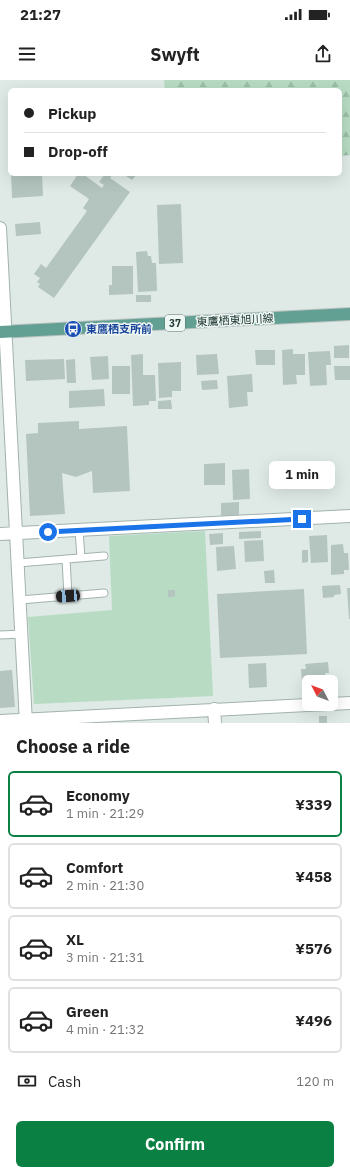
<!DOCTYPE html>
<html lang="en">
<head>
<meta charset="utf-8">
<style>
	body { margin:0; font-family:"IBM Plex Sans","Noto Sans JP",sans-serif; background:#f6f6f6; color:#222; height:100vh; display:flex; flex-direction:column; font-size:15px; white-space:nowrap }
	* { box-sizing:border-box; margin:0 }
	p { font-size:13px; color:#767676 }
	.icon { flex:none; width:22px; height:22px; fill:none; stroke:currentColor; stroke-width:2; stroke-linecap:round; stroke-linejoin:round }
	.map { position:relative; height:643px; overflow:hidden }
	.panel { display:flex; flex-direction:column; background:#fff; flex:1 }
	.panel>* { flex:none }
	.guide { position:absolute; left:8px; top:8px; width:334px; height:88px; border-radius:6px; box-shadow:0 4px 16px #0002; display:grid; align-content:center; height:88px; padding:0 16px; background:#fff }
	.needle { width:26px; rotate:312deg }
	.tools { position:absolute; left:302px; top:595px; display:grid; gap:8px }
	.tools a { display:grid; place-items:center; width:36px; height:36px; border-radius:6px; background:#fff; box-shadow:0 4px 16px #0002; font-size:20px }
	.end { position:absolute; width:18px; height:18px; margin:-9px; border:5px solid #1a73e8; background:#fff; box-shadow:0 0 0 2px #fff }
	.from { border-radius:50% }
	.bubble { position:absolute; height:28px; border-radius:6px; background:#fff; box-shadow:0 4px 16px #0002; font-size:13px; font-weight:800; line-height:28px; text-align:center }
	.car { position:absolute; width:12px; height:24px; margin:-12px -6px; border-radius:5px; box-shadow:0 0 3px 1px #0007; background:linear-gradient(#222 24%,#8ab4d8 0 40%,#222 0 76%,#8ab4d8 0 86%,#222 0) }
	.guide b { display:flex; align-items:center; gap:14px; height:38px; font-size:15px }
	.guide b+b { border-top:1px solid #e0e0e0 }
	.guide i { width:10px; height:10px; background:#222 }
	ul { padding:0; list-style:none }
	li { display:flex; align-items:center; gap:12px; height:66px; margin:0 8px 6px; padding:0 8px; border:2px solid #e0e0e0; border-radius:6px }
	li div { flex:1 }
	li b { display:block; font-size:15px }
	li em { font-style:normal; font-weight:800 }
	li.on { border-color:#0b8043 }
	li>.icon { width:36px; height:36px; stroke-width:1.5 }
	h2 { padding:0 16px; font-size:18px; line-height:48px }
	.pay { display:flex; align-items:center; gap:10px; height:44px; padding:0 16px; font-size:15px }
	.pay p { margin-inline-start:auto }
	.action { display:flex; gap:8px; margin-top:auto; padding:8px 16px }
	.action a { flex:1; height:46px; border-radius:6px; background:#0b8043; color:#fff; font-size:16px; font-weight:800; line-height:46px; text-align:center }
	.status { display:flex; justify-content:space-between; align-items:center; height:28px; padding:0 20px; background:#fff; direction:ltr }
	.status svg { height:11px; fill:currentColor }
	header { display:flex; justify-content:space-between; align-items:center; height:52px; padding:0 16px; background:#fff; font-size:18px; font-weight:800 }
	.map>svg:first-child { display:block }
	.forest { fill:url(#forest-firs) }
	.park { fill:#b7dcc3 }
	.building { fill:#b4c5bf }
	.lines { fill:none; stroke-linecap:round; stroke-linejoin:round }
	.lane-casing { stroke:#a2b2ad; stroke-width:9 }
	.street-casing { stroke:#a2b2ad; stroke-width:14 }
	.primary-casing { stroke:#bcc4c2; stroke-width:14 }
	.lane { stroke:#fff; stroke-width:7 }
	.street { stroke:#fff; stroke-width:12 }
	.primary { stroke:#63a094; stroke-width:12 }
	.route { stroke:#1a73e8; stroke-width:5 }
	.labels { text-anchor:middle; stroke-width:3; stroke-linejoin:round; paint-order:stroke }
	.shield { fill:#eff7f4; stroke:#5e736e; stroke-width:1 }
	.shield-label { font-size:10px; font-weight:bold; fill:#203a35 }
	.street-label { font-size:11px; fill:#203a35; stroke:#eff7f4 }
	.transit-label { font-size:11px; font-weight:bold; fill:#164399; stroke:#eff7f4; text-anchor:start }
</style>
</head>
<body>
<div class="status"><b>21:27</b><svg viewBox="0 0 49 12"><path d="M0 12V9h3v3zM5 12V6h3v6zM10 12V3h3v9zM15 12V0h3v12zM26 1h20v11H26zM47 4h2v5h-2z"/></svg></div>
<header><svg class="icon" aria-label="menu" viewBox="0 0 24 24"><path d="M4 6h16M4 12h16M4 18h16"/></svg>Swyft<svg class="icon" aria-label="share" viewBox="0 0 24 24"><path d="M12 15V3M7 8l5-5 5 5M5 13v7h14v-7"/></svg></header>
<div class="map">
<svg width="350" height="643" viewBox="0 0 350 643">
	<defs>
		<pattern id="forest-firs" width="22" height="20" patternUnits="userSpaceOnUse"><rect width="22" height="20" fill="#b7dcc3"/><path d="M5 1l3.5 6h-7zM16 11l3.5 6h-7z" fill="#9dbea8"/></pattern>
	</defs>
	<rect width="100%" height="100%" fill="#dfeae6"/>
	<path class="forest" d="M164,0H350V75L340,76V10H165Z"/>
	<path class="park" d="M205,451L213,616L34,624L28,537L112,530L109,456Z"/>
	<path class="building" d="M11,94H42L43,116L12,118Z
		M78,94H83L102,108L104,105L99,102L105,94H113L110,98L130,112L54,218L38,207L40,204L37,202L40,198L34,194L41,184L46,188L87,131L83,128L89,119L70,106Z
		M123,94H137L132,100Z
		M181,124L183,183L159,184L157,125Z
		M40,142L41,154L16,156L15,144Z
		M147,171L148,176H151L152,183H156L157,211L138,212L136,172Z
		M112,186H133V214L109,215V205H112Z
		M136,215H151V222H136Z
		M349,265V278H334V266Z
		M293,269V274H305V295H296L297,304L283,305L282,270Z
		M255,270H275V285H256Z
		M330,271L331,285H326L327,305L310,306L308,272Z
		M143,274V295H155L156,321H149V325L133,326L131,275Z
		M217,274L219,294L197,295L196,275Z
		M108,276L109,299L92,300L90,277Z
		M64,279L65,299L26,301L25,280Z
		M75,279L76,303H67L66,280Z
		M181,282V311H172V317L159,318L158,283Z
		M112,286H130V314H112Z
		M334,286H350V300H335Z
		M252,294L253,312H247L248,326L229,328L227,296Z
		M217,300L218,309L202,310L201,301Z
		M104,309L105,326L69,328V311Z
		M171,320L172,329H158V321Z
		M79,341V349L127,346L130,411L93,413L92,391L76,397L62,393L65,434L30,436L26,354L38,353V343Z
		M225,383V405H204V384Z
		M249,389L250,419L233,420L232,390Z
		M239,422V435L221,436V423Z
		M261,451V458L239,459V452Z
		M223,453V464L210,465L209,454Z
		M327,455L328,482L311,483L309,456Z
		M263,460L264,481L245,482L244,461Z
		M343,464L344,473H348L349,490H344V494L331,495V465Z
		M234,466L236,489L217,491L216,467Z
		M302,470H308V482L302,483Z
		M274,490L275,503H265L264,491Z
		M340,505L341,514L334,515V517L323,518L322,506Z
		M347,508H350V539H349Z
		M304,509L307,574L220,578L217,514Z
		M168,510H175V517H168Z
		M328,582L329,593H325L326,601L302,603L301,589H306L305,584Z
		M266,583L267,607L249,608L248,584Z
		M12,590L15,627L0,628V591Z
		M319,636H327V643H319Z"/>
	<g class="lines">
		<g class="lane-casing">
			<path id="lane" d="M79,450L81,478
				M66,479L68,516
				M18,483L104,476
				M20,520L104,513
				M0,555L22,554"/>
		</g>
		<g class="street-casing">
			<path id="street" d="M0,148L26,643
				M0,454L350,436
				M331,624L350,623
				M214,629L215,643
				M0,641L327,624"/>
		</g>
		<g class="primary-casing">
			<path id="primary" d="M0,252L350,234"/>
		</g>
		<use href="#lane" class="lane"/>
		<use href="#street" class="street"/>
		<use href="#primary" class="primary"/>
	</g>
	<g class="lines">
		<path class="route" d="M48,452L302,439"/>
	</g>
	<defs>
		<g id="bus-disc" transform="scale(0.9)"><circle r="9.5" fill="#1a4fb4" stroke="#eff7f4"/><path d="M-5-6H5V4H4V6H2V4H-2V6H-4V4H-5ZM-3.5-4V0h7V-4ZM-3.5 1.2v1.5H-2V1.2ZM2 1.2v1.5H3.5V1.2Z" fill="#fff"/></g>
	</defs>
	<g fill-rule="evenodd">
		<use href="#bus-disc" x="73" y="249"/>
	</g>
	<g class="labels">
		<rect class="shield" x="165" y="235" width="20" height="16" rx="3"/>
		<g class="shield-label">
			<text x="175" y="247">37</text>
		</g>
		<g class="street-label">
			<text transform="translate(235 240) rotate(-3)" y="4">東鷹栖東旭川線</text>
		</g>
		<g class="transit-label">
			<text x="86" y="253">東鷹栖支所前</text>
		</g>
	</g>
</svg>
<div class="tools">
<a><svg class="needle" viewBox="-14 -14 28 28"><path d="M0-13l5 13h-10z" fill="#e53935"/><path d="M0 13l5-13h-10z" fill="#767676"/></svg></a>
</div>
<i class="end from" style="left:48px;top:452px"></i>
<i class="end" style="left:302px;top:439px"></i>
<div class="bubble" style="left:269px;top:381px;width:66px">1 min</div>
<i class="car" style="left:68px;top:516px;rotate:266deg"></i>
<div class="guide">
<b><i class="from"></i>Pickup</b>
<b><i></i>Drop-off</b>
</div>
</div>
<section class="panel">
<h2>Choose a ride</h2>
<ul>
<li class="on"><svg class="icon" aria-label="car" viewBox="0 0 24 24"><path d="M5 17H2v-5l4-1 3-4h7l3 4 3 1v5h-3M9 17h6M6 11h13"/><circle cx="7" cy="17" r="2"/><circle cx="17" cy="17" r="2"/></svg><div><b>Economy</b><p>1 min · 21:29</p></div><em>¥339</em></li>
<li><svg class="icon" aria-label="car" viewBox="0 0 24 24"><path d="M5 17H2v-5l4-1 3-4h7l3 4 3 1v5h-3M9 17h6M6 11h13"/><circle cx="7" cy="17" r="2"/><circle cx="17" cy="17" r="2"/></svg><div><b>Comfort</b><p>2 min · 21:30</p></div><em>¥458</em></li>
<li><svg class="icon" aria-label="car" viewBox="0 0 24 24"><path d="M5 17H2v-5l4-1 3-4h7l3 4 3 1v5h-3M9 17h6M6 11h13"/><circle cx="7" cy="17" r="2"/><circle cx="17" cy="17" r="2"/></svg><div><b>XL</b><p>3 min · 21:31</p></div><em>¥576</em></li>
<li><svg class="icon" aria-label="car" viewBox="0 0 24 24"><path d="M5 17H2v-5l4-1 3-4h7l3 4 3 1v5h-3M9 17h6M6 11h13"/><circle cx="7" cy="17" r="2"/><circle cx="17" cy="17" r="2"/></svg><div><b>Green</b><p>4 min · 21:32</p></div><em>¥496</em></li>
</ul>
<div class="pay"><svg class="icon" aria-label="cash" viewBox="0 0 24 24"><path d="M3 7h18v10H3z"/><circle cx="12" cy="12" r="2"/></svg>Cash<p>120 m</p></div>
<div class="action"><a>Confirm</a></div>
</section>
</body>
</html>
